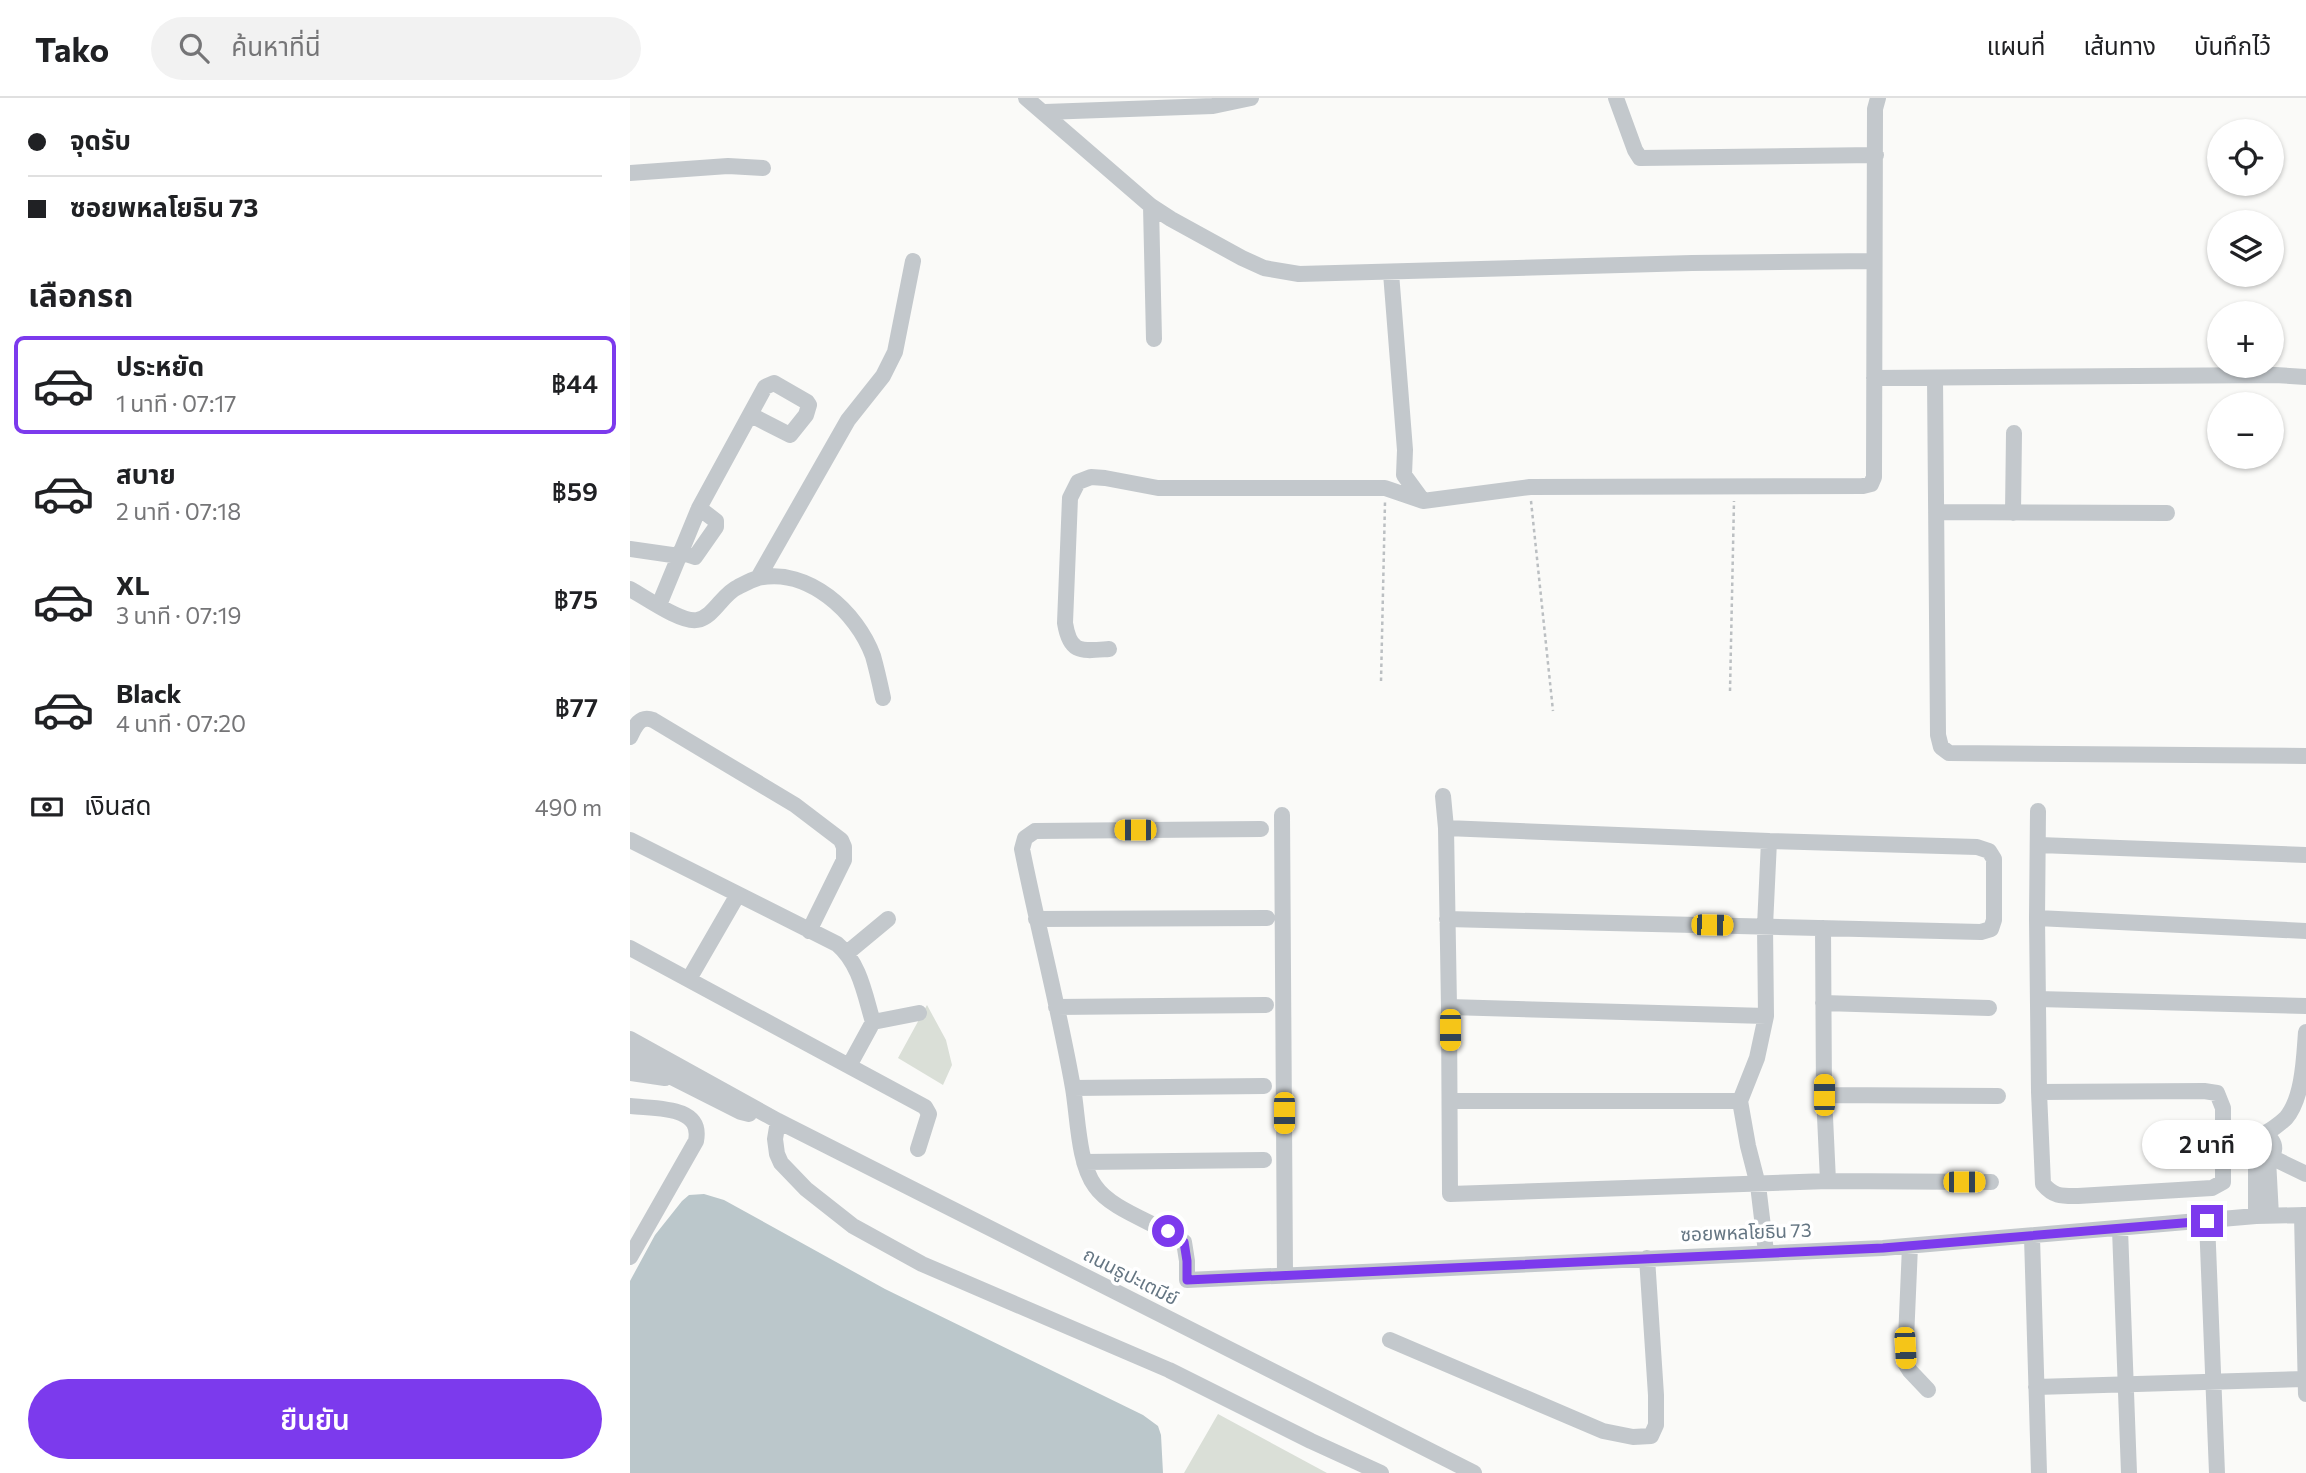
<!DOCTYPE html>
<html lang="th">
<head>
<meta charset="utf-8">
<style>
	body { margin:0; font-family:Commissioner,"Noto Sans Thai",sans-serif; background:#f2f2f2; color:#202124; height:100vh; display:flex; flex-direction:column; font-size:26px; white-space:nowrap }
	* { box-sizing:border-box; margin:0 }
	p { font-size:23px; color:#757577 }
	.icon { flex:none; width:38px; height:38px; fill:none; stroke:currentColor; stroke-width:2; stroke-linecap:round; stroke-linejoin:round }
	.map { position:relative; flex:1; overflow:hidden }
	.side { display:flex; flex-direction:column; background:#fff; width:630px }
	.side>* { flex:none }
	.top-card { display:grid; align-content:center; height:154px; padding:0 28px; background:#fff }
	.buttons { position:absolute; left:1577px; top:21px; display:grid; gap:14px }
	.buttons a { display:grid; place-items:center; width:77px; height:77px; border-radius:50%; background:#fff; box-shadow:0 2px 5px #0004; font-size:35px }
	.end { position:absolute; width:32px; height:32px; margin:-16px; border:9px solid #7c3aed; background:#fff; box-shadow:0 0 0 4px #fff }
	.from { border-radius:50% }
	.bubble { position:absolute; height:49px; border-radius:24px; background:#fff; box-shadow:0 2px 5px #0004; font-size:23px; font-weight:600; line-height:49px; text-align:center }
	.car { position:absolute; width:21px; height:42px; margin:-21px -10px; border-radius:9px; box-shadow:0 0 5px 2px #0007; background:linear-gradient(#f5c518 24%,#345 0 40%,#f5c518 0 76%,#345 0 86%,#f5c518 0) }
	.top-card b { display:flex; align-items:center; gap:24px; height:66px; font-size:26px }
	.top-card b+b { border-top:2px solid #e0e0e0 }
	.top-card i { width:18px; height:18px; background:#202124 }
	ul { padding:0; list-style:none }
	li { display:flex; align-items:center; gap:21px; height:98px; margin:0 14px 10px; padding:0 14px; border:4px solid transparent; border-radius:10px }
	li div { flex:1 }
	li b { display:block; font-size:26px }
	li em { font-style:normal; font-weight:600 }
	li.active { border-color:#7c3aed }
	li>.icon { width:63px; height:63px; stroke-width:1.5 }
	h2 { padding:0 28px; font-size:32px; line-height:84px }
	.pay { display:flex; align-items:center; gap:18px; height:77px; padding:0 28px; font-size:26px }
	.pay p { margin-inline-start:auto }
	.cta { display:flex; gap:14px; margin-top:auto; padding:14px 28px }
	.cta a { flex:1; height:80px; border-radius:42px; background:#7c3aed; color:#fff; font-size:28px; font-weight:600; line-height:80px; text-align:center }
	header { display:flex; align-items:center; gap:42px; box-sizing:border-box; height:98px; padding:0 35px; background:#fff; border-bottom:2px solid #e0e0e0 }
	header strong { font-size:33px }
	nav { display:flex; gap:38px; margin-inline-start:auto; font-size:24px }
	.search { width:490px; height:63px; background:#f2f2f2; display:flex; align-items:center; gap:18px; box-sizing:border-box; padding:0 24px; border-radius:38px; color:#757577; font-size:26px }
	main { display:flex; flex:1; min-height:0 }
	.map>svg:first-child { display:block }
	.green { fill:#dadfd7 }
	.water { fill:#bbc7cb }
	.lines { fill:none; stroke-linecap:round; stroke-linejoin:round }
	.path { stroke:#bbbfc2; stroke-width:2.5; stroke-dasharray:3.5 3.5; stroke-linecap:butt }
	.minor { stroke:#c3c8cc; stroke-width:16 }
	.route { stroke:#7c3aed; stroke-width:9 }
	.labels { text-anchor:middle; stroke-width:7; stroke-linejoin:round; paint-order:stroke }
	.street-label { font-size:19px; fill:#657683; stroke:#fff }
</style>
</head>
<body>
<header>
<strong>Tako</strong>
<div class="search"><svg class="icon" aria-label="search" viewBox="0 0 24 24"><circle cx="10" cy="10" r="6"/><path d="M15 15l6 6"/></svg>ค้นหาที่นี่</div>
<nav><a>แผนที่</a><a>เส้นทาง</a><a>บันทึกไว้</a></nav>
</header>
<main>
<section class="side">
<div class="top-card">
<b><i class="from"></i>จุดรับ</b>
<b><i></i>ซอยพหลโยธิน 73</b>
</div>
<h2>เลือกรถ</h2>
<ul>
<li class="active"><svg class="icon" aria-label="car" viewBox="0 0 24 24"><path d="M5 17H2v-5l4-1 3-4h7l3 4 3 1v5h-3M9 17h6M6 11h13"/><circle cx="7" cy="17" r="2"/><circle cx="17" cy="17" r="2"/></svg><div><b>ประหยัด</b><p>1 นาที · 07:17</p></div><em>฿44</em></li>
<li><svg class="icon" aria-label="car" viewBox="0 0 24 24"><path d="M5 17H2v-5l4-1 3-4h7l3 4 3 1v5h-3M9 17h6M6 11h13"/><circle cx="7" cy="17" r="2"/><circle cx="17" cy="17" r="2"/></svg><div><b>สบาย</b><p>2 นาที · 07:18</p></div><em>฿59</em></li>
<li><svg class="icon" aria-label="car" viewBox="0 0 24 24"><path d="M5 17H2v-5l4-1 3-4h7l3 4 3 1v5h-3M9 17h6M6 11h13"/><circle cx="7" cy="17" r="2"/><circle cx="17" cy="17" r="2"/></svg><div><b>XL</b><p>3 นาที · 07:19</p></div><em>฿75</em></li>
<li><svg class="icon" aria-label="car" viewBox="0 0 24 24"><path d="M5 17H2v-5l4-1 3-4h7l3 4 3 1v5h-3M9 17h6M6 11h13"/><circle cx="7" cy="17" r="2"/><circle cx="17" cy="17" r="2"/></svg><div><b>Black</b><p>4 นาที · 07:20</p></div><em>฿77</em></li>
</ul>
<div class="pay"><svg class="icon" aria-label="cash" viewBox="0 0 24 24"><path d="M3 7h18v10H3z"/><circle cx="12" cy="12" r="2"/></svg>เงินสด<p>490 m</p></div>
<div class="cta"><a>ยืนยัน</a></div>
</section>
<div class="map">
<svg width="1676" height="1375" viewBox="0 0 1676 1375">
	<rect width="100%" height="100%" fill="#fafaf8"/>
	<path class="green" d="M297,907L316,942L322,967L313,987L268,960Z
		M588,1316L697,1375H554Z"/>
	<path class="water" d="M74,1096L94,1102L255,1191L513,1317L528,1328L531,1337L533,1375H0V1183L25,1137L52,1103L59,1097Z"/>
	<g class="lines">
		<path class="path" d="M901,403L923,613
			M751,583L755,404
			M1100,593L1104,403"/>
		<path class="minor" d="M396,0L521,108L541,121L612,160L634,170L669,176L1062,165L1243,163
			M986,0L1005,52L1010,60L1246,57
			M415,14L583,8L621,0
			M0,75L98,68L133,70
			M521,108L524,241
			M1244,280L1645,277L1676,279
			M1305,280L1308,637L1311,649L1319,655L1676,658
			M793,403L900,389L1233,388L1241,386L1244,379L1245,11L1248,0
			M1306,414L1537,415
			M1383,415L1384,335
			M0,451L49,458
			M50,454L65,459L86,429V423L69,410
			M128,480L218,322L253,278L265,254L283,163
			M0,491C15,499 51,525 67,522C84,519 92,496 108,489C114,486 121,482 128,480C178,469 227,514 243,558C247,572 250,586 253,600
			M29,507L69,410L135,289L144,285L177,304L179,307L176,317L160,337L121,317
			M479,551C451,553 440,556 435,525L440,400L448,384L461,379L475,380L528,390H755L793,403L774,377L775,352L761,175
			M0,639C5,628 10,617 23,622L165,707L211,742L214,749V762L179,833
			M813,698L816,730L819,909L820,1096L1198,1083L1361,1084
			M1408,713L1407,820L1409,994L1413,1086C1424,1099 1432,1098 1448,1098L1582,1090L1593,1084V1010L1587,995L1574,993L1409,994
			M652,717L655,1177
			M816,730L1139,743L1347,749L1359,753L1364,761V822L1361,831L1351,834L817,821
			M631,731L405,733L395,740L392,751C408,831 429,910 443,990C448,1019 448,1065 465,1088C482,1113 528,1125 554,1144L557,1163V1182L1253,1150L1626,1118L1676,1117
			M0,742L207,846C230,865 235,898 243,924L219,968
			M1409,747L1676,757
			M1407,820L1676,833
			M406,821L637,820
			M1193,830L1194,997L1198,1083
			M0,850L295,1009L299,1016L288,1051
			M217,855L258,821
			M59,881L107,798
			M1408,901L1676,908
			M1193,905L1359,910
			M426,909L636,907
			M819,909L1136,918
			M243,924L289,915
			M0,941L148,1023L844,1375
			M0,958L111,1014L119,1016
			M0,975L35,980
			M443,990L634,988
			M1194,997L1368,998
			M820,1003H1110
			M0,1008C25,1011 73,1007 66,1043L0,1159
			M148,1023L145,1041L147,1056L151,1065L176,1091L223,1128L292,1166L539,1272L681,1343L751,1375
			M1634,1036C1648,1043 1648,1059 1632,1063L1622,1059C1613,1046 1621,1040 1633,1036C1639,1034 1651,1025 1656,1020C1673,1000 1674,960 1676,934
			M1641,1059L1676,1076
			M1638,1061L1641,1118
			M1626,1062V1118
			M454,1064L634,1062
			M1672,1117L1676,1296
			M1577,1123L1587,1375
			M1490,1131L1499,1375
			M1402,1139L1409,1375
			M1280,1148L1275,1265L1280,1273L1298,1292
			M1136,1154L1128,1087L1118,1048L1110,1003L1127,960L1136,918L1135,828L1139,743
			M760,1242L973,1333L1003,1339L1021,1338L1026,1327V1297L1017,1160
			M1406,1289L1676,1281"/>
	</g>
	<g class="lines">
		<path class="route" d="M538,1133L554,1144L557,1163V1182L1253,1150L1577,1123"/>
	</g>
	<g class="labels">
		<g class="street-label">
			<text transform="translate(1116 1134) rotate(-2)" y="7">ซอยพหลโยธิน 73</text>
			<text transform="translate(501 1178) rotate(27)" y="7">ถนนธูปะเตมีย์</text>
		</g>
	</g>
</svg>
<div class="buttons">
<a><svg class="icon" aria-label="locate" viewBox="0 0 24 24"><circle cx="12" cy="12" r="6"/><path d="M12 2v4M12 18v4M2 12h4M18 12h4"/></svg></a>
<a><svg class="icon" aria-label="layers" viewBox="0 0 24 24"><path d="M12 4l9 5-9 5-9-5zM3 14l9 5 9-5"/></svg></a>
<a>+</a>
<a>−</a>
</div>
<i class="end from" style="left:538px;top:1133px"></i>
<i class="end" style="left:1577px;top:1123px"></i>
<div class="bubble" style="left:1512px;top:1022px;width:130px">2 นาที</div>
<i class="car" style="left:505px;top:732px;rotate:270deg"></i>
<i class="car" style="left:1082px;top:827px;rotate:91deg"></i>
<i class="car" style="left:820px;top:932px;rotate:180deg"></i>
<i class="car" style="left:1194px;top:997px;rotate:0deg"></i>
<i class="car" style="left:654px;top:1015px;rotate:180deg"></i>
<i class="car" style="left:1334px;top:1084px;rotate:90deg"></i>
<i class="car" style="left:1275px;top:1250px;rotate:177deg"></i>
</div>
</main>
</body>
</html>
